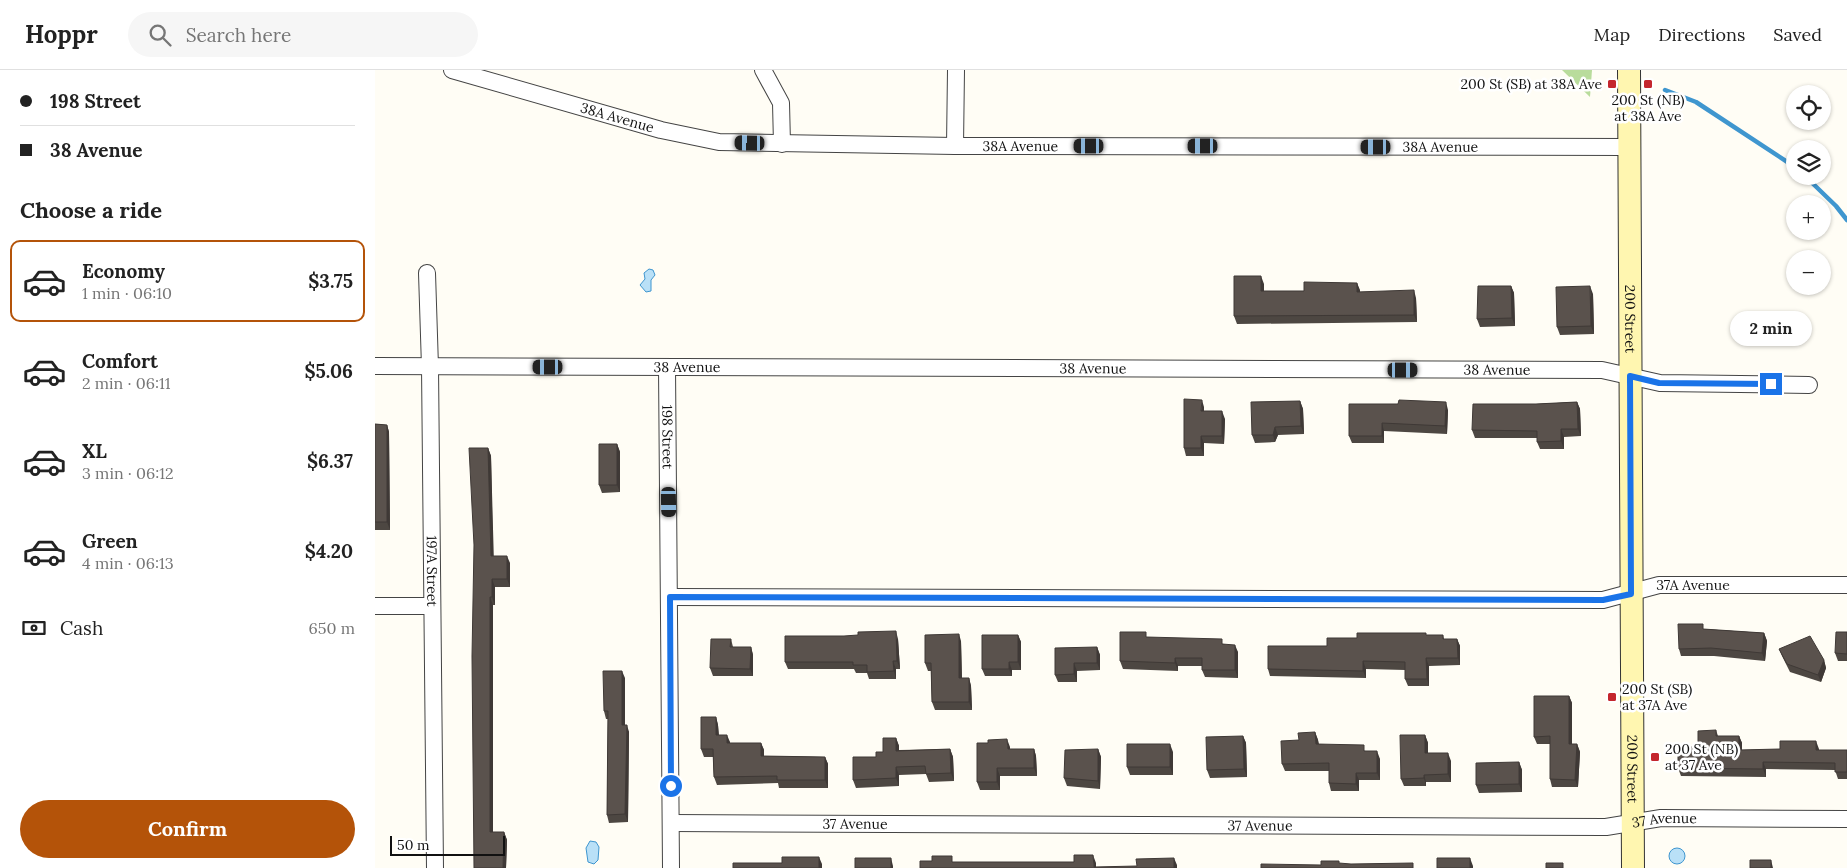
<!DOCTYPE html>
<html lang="en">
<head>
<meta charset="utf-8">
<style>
	body { margin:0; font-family:Lora,serif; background:#f6f6f6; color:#222; height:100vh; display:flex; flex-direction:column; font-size:19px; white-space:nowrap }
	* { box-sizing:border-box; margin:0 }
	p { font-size:16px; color:#767676 }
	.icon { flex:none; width:28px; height:28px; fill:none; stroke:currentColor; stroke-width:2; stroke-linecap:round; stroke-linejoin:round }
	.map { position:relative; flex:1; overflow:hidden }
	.panel { display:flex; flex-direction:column; background:#fff; width:375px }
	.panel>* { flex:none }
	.guide { display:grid; align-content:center; height:110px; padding:0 20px; background:#fff }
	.controls { position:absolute; left:1411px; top:15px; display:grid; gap:10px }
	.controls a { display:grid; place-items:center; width:45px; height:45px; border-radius:50%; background:#fff; box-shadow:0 1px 4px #0004; font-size:25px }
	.scale { position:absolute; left:15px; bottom:12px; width:115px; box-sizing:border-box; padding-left:5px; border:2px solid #111; border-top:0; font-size:14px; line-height:18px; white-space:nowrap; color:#111; -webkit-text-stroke:4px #fff; paint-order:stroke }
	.end { position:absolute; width:22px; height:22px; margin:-11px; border:6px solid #1a73e8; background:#fff; box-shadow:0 0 0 2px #fff }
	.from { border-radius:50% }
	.bubble { position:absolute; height:35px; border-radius:18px; background:#fff; box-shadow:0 1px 4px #0004; font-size:16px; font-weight:800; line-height:35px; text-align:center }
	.car { position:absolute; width:15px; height:30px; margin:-15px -8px; border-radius:6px; box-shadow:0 0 4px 1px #0007; background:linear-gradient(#222 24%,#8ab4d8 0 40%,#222 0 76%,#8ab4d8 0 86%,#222 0) }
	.guide b { display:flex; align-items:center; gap:18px; height:48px; font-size:19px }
	.guide b+b { border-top:1px solid #e0e0e0 }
	.guide i { width:12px; height:12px; background:#222 }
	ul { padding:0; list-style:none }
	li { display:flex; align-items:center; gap:15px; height:82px; margin:0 10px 8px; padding:0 10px; border:2px solid transparent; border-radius:10px }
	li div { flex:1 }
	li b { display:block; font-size:19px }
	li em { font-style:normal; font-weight:800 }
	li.selected { border-color:#b45309 }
	li>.icon { width:45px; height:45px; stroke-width:1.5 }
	h2 { padding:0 20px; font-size:22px; line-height:60px }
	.pay { display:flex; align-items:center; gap:12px; height:55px; padding:0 20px; font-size:19px }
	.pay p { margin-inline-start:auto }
	.primary-button { display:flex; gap:10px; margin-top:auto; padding:10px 20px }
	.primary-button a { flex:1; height:58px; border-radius:30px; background:#b45309; color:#fff; font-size:20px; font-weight:800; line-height:58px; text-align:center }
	header { display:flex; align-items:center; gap:30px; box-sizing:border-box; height:70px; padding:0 25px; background:#fff; border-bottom:1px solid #e0e0e0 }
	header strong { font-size:24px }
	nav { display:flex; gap:28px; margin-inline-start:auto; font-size:18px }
	.search { width:350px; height:45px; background:#f6f6f6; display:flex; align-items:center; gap:12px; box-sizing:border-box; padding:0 18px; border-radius:28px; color:#767676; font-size:19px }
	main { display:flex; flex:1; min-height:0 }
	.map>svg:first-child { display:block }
	.forest { fill:#b9dc9c }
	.water { fill:#b9e0f7; stroke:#3f96cf }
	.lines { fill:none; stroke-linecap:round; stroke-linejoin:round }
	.stream { stroke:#3f96cf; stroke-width:4.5 }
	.minor-casing { stroke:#444; stroke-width:18 }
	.secondary-casing { stroke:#333; stroke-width:24 }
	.minor { stroke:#fff; stroke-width:16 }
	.secondary { stroke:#fff6b0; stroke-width:22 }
	.wall { fill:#4d4742 }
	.shaded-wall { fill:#3f3936 }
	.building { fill:#5a524d; stroke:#3f3936 }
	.route { stroke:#1a73e8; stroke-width:6 }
	.poi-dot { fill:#c4262e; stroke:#fff; stroke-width:2 }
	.labels { text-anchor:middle; stroke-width:5; stroke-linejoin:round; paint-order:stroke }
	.poi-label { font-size:14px; fill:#111; stroke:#fff; text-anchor:start }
	.street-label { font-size:14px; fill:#111; stroke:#fff }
</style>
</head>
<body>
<header>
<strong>Hoppr</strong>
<div class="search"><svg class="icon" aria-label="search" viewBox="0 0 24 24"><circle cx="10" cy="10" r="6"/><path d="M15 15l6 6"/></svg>Search here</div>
<nav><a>Map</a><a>Directions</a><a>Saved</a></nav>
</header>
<main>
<section class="panel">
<div class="guide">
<b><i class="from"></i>198 Street</b>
<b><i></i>38 Avenue</b>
</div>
<h2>Choose a ride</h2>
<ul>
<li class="selected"><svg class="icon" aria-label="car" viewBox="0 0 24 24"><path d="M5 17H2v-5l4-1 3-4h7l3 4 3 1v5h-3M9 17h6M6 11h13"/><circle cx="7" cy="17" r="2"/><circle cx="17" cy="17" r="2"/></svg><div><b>Economy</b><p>1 min · 06:10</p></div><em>$3.75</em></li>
<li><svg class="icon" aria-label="car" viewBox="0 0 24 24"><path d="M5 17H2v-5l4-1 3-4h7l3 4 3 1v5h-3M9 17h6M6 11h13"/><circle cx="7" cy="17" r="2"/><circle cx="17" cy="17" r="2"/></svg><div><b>Comfort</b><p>2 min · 06:11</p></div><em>$5.06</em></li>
<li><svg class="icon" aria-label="car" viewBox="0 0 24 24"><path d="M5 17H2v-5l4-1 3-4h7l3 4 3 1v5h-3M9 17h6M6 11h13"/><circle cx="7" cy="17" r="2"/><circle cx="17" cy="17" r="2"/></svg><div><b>XL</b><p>3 min · 06:12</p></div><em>$6.37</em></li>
<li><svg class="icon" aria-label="car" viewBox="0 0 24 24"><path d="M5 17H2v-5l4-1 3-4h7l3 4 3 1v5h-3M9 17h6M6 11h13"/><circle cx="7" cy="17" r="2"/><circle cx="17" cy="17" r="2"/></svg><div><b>Green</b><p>4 min · 06:13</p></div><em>$4.20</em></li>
</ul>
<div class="pay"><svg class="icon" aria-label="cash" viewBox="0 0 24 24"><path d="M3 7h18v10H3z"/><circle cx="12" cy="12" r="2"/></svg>Cash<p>650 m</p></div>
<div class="primary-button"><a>Confirm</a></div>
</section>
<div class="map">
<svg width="1472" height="798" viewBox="0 0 1472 798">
	<rect width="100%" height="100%" fill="#fffdf5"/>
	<path class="forest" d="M1187,0H1217L1215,27Z"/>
	<path class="water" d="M274,199L278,200L280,205L276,210V221L271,222L265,215L270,209L269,203Z
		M215,771L221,772L224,777L223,790L219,794L213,792L211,778Z
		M1294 786a8 8 0 1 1 16 0a8 8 0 1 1-16 0Z"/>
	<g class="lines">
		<path class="stream" d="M1290,20L1321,32L1420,97
			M1430,106L1461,136L1472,150"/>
		<g class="minor-casing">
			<g id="minor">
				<path id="s1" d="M77,0L286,60L344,72L580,76L1253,77"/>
				<path d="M388,0L406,33L407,74"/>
				<path d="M580,76L581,0"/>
				<path id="s2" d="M52,203L55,297L60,798"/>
				<path id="s3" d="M0,296L1227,300L1285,313L1434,315"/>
				<path id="s4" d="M292,297L296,798"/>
				<path id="s5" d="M295,527L1228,530L1284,515H1472"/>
				<path d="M0,536H56"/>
				<path id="s6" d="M296,753L1231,757L1286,748L1472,749"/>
			</g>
		</g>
		<g class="secondary-casing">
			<g id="secondary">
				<path id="s7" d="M1254,0L1258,798"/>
			</g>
		</g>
		<use href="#minor" class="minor"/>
		<use href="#secondary" class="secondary"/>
	</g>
	<path class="wall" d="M982,213L985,222L1041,228L1042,252L862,254L859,246L889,214V221H929Z
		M1136,216L1139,223L1140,256L1105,257L1102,249Z
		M1218,224L1219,264L1185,265L1182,257Z
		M925,331L928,339L929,364L903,365L900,372L880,373L877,365Z
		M1202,332L1205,339L1206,366L1189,367V379H1165L1162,372V368H1100L1097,360L1161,334Z
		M974,334L1073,340L1072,364L1009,361V373H977L974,366Z
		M829,337V341L850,349L849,374L829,373V386H811L809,378Z
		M0,354L12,355L14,362L15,460H0Z
		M242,374L245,382V422L227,423L224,415Z
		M113,378L116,386L118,486L135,493V517H120V535H118V762H129L132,770L131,798H99Z
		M1329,559L1389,563L1392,571L1390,591L1339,586H1306L1304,579Z
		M1472,562V591H1463L1460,583Z
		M643,565L646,572V600H637V606H610L607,599Z
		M1052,565H1068L1069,569H1082L1085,576V595L1054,596V616H1033L1030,609V600L991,599V608L895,606L893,599L952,576L982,568Z
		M772,567L849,574L863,582V608L830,607L827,600V596H803V601L748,599L745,591Z
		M356,569L358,577H376L378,585V606H338L335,598Z
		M523,569L525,599H521V609H494L492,603H481L479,599H413L410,592Z
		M586,571L587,608H594L596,616L597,640H560L557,632L556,601H553L550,593Z
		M722,577L725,585V600L702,601V612H683L680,605Z
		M1404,579L1449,590L1451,598L1446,612L1415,602L1407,586Z
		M250,608V655L254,662L253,752L234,753L232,745L233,649H231L229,641Z
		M1194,626L1197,633V674H1202L1205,682L1203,717H1177L1175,709V674H1162L1159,667Z
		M341,647L343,655L344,665L355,672V673H386L389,680V686L450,687L453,694V718H404L403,713L342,715L339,707L338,687H329L326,679Z
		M1341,660L1343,666H1364L1367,673V680L1444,679V680H1472V709H1463L1460,700L1391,699V707L1306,706L1303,698L1323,677Z
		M940,662L943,670L944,674L991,681L1005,689V710H984V721H956L954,713V701H910L907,694L924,670Z
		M1050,665L1053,673V683L1076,691V712H1051V716H1029L1026,709Z
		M868,666L871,673L872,707L835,708L832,700Z
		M521,668L524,676V680L575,679L578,687L579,711L554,712L551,704L524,705V716L481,718L478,710L501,687L508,682Z
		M613,673L635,677V679H659L661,686L662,706H625V720H605L602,712Z
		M723,679L726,687L725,719L692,716L689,708Z
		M798,682V705H755L752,697Z
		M1144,692L1147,700V722L1104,723L1101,715Z"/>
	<path class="shaded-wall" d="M886,206L889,214V228L886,221Z
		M982,213L985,220V229L982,222Z
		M1136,216L1139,223L1140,256L1137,248Z
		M1215,216L1218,224L1219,264L1216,256Z
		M1039,220L1041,228L1042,252L1039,245Z
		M827,330L829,337V348L826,341Z
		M925,331L928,339L929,364L926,356Z
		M1071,332L1073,340L1072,364L1070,356Z
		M1202,332L1205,339L1206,366L1203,359Z
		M847,341L850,349L849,374L847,366Z
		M1007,353L1009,361V373L1007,366Z
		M12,355L14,362L15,460L12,452Z
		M900,357L903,365L900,372L898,365Z
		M1186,359L1189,367V379L1186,371Z
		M826,366L829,373V386L826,378Z
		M242,374L245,382V422L242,415Z
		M113,378L116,386L119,494L116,486Z
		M132,486L135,493V517L132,509Z
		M117,509L120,517V535L117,527Z
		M115,527L118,535V770L115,762Z
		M521,561L523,569L525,599L522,591Z
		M1389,563L1392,571L1390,591L1387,583Z
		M584,564L586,571L587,616L584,608Z
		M643,565L646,572V600L643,592Z
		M1082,569L1085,576V595L1083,588Z
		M860,575L863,582V608L860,600Z
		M376,577L378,585V606L375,599Z
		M722,577L725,585V600L722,593Z
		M800,588L803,596V601L800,593Z
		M1051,588L1054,596V616L1052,609Z
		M1449,590L1451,598L1446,612L1443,605Z
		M518,591L521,599V609L519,601Z
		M988,591L991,599V608L988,601Z
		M634,592L637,600V606L634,599Z
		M699,593L702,601V612L699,604Z
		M247,601L250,608V662L247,655Z
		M594,608L596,616L597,640L594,632Z
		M1194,626L1197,633V682L1194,674Z
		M341,647L343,655L344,673L341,665Z
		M252,655L254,662L253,752L250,744Z
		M940,662L943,670L944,682L941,674Z
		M352,665L355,672V681L352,673Z
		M1050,665L1053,673V691L1050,683Z
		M868,666L871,673L872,707L869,699Z
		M1364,666L1367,673V688L1364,680Z
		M521,668L524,676V688L521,681Z
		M632,669L635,677V687L633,679Z
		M1441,671L1444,679V688L1441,680Z
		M386,673L389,680V694L386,686Z
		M795,674L798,682V705L795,697Z
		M1202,674L1205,682L1203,717L1200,710Z
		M575,679L578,687L579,711L576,703Z
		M659,679L661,686L662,706L659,698Z
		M723,679L726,687L725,719L723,711Z
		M1002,681L1005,689V710L1002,703Z
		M1073,683L1076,691V712L1073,704Z
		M450,687L453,694V718L450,710Z
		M1144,692L1147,700V722L1144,714Z
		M1388,692L1391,699V707L1388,699Z
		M521,697L524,705V716L521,708Z
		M622,698L625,706V720L622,712Z
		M981,703L984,710V721L981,714Z
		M1049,705L1051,712V716L1049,708Z
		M129,762L132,770L131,798H128Z
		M718,785L721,793V798H719Z
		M444,787L447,794V798H444Z
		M516,788L518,796V798H516Z
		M799,788L802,795V798H799Z
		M1095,788L1098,796V798H1095Z
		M1396,790L1398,798H1396Z"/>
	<path class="building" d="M859,206H886V221H929V212L982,213V222L1039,220V245L859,246Z
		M1103,216H1136L1137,248L1102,249Z
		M1215,216L1216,256L1182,257L1181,217Z
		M809,329L827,330L826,341H847V366H826V378H809Z
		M1024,330L1071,332L1070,356L1007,353V366H974V334H1023Z
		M925,331L926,356L900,357L898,365H877L876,332Z
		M1202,332L1203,359H1186V371L1162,372V361L1097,360L1098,334H1161Z
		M0,354L12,355V452H0Z
		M224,374H242V415H224Z
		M94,378H113L116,486H132V509H117V527H115V762H129L128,798H99L97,586L99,475Z
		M1303,554H1328V559L1389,563L1387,583L1336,578L1304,579Z
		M521,561L522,591H518L519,601L492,602V595H478V592H410V566H469L483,565V562Z
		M745,562H771V567L847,569V574L860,575V600H827V588H800V593L745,591Z
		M1461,562H1472V584L1460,583Z
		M982,563H1051V565H1068V569H1082L1083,588H1051L1052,609H1030V592L988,591V601L893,599V576H952V568H982Z
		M584,564V608H594V632H557L556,593H550V565Z
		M607,565H643V592H634V599H607Z
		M1435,566L1449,590L1443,605L1412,594L1404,579Z
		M336,569H356L355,577H376L375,599L335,598Z
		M722,577V593H699V604L680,605V578Z
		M228,601H247V655H252L250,744L232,745L233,641H229Z
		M1159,626H1194V674H1202L1200,710L1175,709V666L1159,667Z
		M326,647H341V665H352V673H386V686L450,687V710H402V706L339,707L338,679H326Z
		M1341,660V666H1364V680L1405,679V671H1441V680H1472V702H1460V693L1388,692V699L1303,698V677H1323V661Z
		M940,662L941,674L989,675V681H1002V703H981V714L954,713V693L907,694L906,671L924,670L923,663Z
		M1025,665H1050V683H1073V704L1049,705V708L1026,709Z
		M868,666L869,699L832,700L831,667Z
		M508,668H521V681L575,679L576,703L551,704L550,696L521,697V708L478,710V687H501V682H508Z
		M632,669L633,679H659V698H622V712H602V673H613V670Z
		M752,674H795V697H752Z
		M723,679V711L689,708L690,680Z
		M1144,692V714L1101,715V693Z
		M699,785H718L719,797L762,796L761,789L799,788V798H545V791H557V786H577V792H699Z
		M407,787H444V798H358V793H407Z
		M480,788H516V798H480Z
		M1062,788H1095V798H1062Z
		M1375,790H1396V798H1375Z
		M946,791H964V793L976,794L1038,793V798H886V794L946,795Z
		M1171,793H1188V798H1171Z"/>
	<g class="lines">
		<path class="route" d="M296,716L295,527L1228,530L1256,524L1255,306L1284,313L1396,314"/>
	</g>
	<g class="poi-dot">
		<rect x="1232" y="9" width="10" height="10" rx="2.5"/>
		<rect x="1268" y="9" width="10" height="10" rx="2.5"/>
		<rect x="1232" y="622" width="10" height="10" rx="2.5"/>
		<rect x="1275" y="682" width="10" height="10" rx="2.5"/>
	</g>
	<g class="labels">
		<g class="poi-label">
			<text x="1227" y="19" text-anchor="end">200 St (SB) at 38A Ave</text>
			<text x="1273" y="35" text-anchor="middle">200 St (NB)<tspan x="1273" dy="16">at 38A Ave</tspan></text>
			<text x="1247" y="624">200 St (SB)<tspan x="1247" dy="16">at 37A Ave</tspan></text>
			<text x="1290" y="684">200 St (NB)<tspan x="1290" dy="16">at 37 Ave</tspan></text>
		</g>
		<g class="street-label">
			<text dy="5" stroke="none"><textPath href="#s1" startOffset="172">38A Avenue</textPath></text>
			<text dy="5" stroke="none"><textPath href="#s1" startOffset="578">38A Avenue</textPath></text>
			<text dy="5" stroke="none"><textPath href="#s1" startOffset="998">38A Avenue</textPath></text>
			<text dy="5" stroke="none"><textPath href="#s7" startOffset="249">200 Street</textPath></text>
			<text dy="5" stroke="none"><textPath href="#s3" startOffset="312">38 Avenue</textPath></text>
			<text dy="5" stroke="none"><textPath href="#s3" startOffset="718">38 Avenue</textPath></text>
			<text dy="5" stroke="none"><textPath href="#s3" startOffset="1122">38 Avenue</textPath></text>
			<text dy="5" stroke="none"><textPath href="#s4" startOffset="70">198 Street</textPath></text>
			<text dy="5" stroke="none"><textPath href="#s2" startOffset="298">197A Street</textPath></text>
			<text dy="5" stroke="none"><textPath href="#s5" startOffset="1025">37A Avenue</textPath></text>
			<text dy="5" stroke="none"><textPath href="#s7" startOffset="699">200 Street</textPath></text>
			<text dy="5" stroke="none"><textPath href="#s6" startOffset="994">37 Avenue</textPath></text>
			<text dy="5" stroke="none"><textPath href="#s6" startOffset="184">37 Avenue</textPath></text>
			<text dy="5" stroke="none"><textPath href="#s6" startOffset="589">37 Avenue</textPath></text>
		</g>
	</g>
</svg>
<div class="controls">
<a><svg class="icon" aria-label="locate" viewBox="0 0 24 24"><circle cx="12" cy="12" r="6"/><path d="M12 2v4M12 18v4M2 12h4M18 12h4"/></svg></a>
<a><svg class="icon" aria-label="layers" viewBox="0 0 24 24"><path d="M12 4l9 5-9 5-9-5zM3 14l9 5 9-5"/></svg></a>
<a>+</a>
<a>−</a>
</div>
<div class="scale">50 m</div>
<i class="end from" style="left:296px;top:716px"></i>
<i class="end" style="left:1396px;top:314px"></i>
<div class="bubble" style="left:1355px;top:241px;width:82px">2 min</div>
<i class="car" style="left:375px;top:73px;rotate:271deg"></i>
<i class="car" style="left:714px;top:76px;rotate:270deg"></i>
<i class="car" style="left:828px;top:76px;rotate:270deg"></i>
<i class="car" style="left:1001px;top:77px;rotate:270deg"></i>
<i class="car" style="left:173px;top:297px;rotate:270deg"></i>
<i class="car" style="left:1028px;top:300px;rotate:90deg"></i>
<i class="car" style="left:294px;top:432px;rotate:179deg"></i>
</div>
</main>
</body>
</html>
